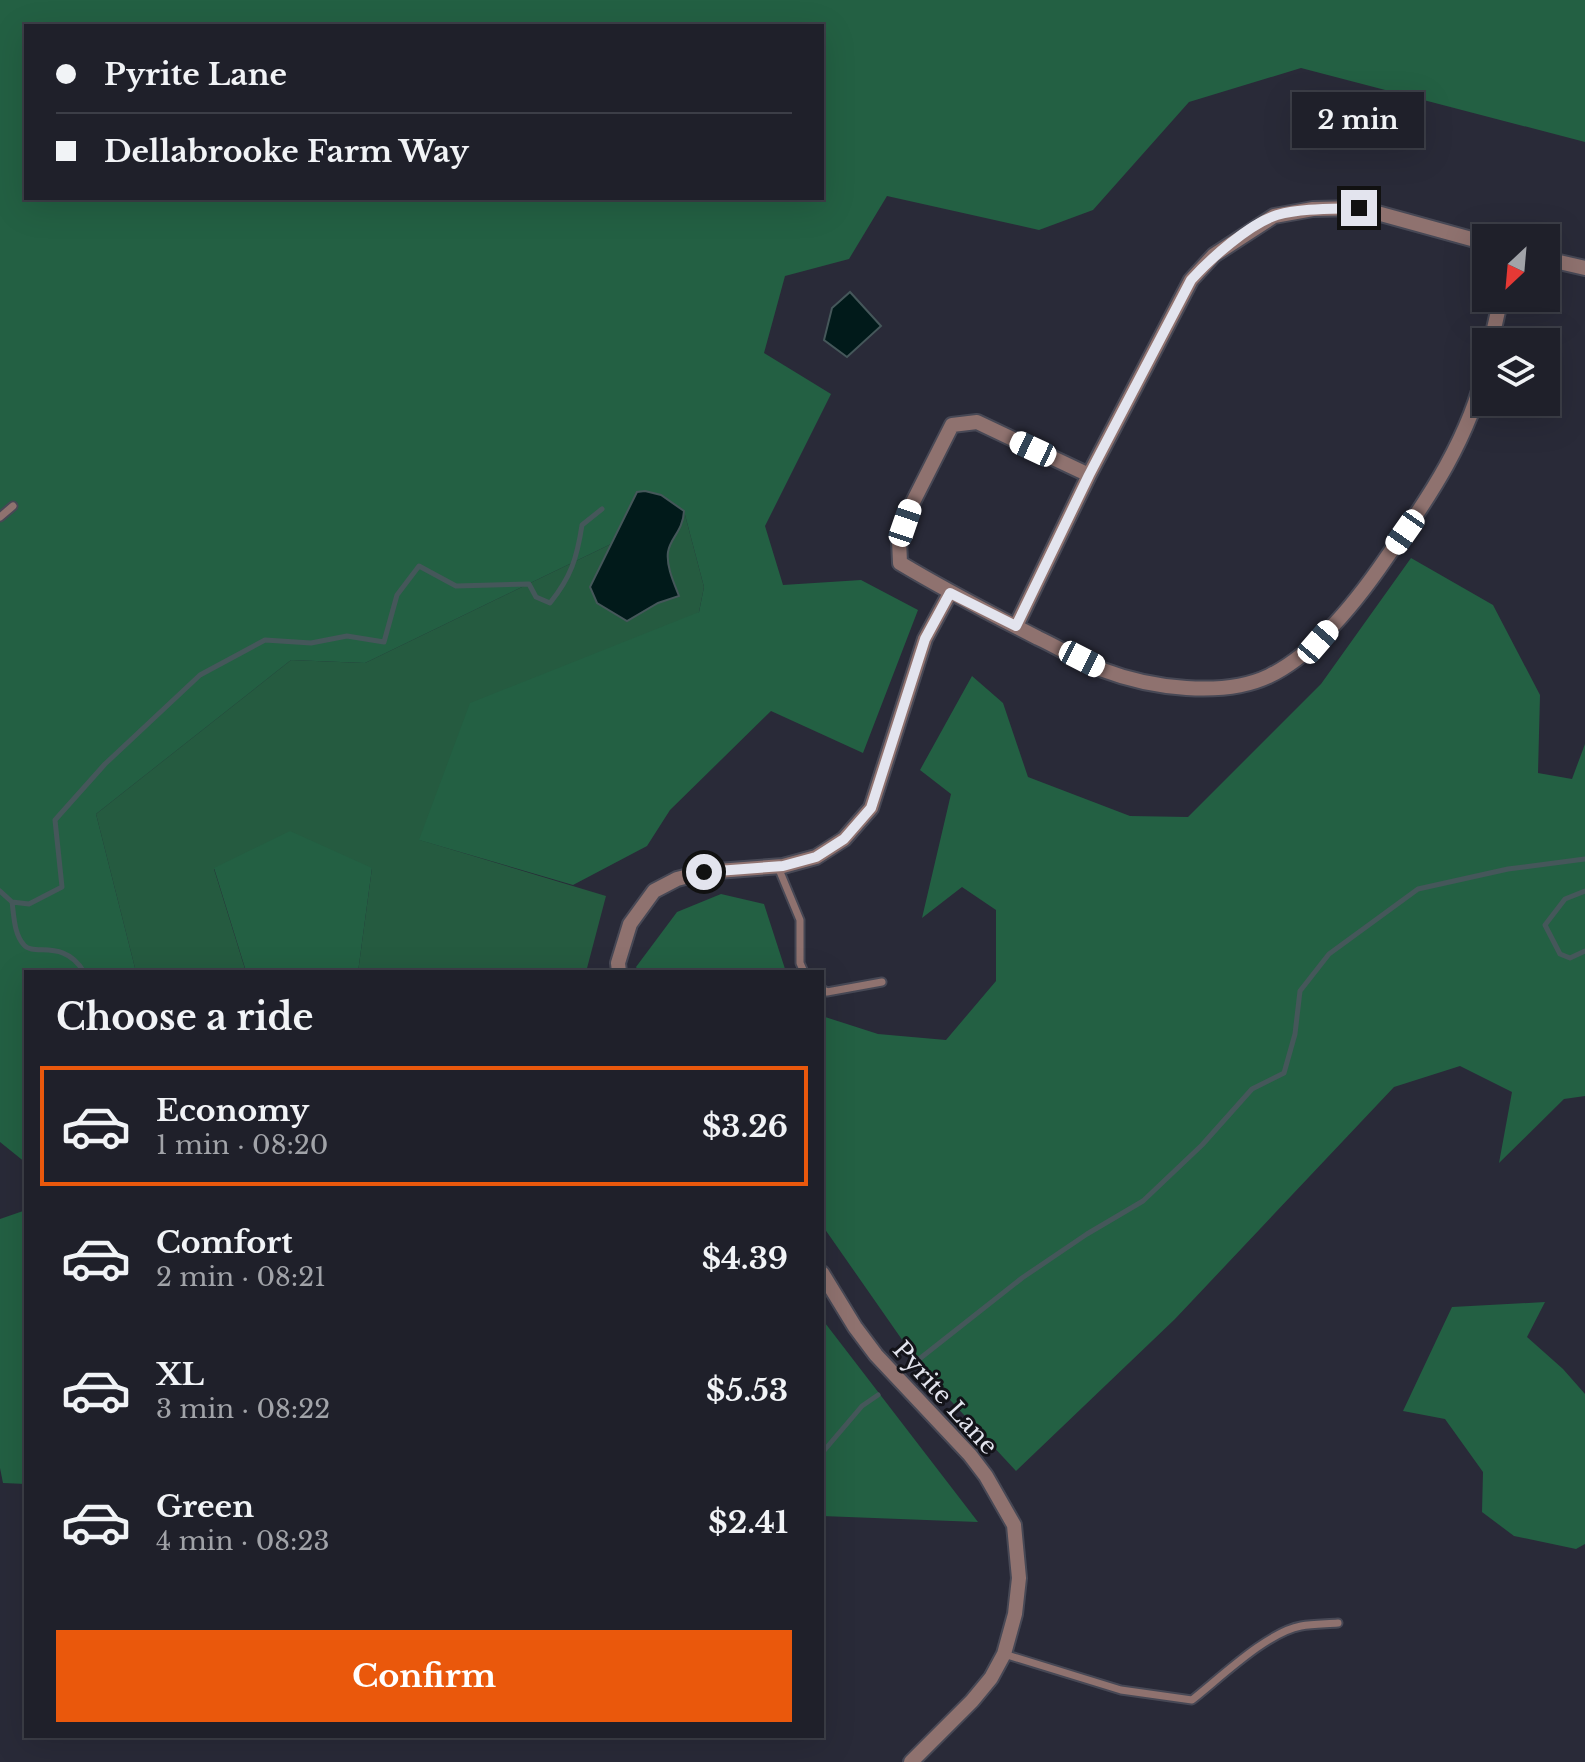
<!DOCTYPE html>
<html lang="en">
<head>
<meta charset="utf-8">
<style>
	body { margin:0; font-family:"Libre Baskerville",serif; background:#2c2d36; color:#f1f3f6; height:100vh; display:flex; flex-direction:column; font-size:30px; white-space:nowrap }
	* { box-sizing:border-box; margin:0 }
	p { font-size:26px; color:#a1a3a8 }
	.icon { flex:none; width:44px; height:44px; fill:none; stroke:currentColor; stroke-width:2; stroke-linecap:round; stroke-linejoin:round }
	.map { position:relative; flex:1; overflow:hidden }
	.side { position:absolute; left:24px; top:970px; width:800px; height:768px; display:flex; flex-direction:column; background:#1f202a; border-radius:0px; box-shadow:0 8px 32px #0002,0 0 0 2px #3c3e47 }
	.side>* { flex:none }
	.hud { position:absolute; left:24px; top:24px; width:800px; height:176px; border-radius:0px; box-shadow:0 8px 32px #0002,0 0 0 2px #3c3e47; display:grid; align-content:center; height:176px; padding:0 32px; background:#1f202a }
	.needle { width:52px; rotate:206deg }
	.controls { position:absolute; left:1472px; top:224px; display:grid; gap:16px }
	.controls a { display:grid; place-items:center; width:88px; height:88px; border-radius:0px; background:#1f202a; box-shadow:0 8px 32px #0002,0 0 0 2px #3c3e47; font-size:40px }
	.end { position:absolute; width:36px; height:36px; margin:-18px; border:10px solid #e3e4ee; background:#111; box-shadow:0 0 0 4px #111 }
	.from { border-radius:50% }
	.bubble { position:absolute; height:56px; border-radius:0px; background:#1f202a; box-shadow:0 8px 32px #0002,0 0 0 2px #3c3e47; font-size:26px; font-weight:700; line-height:56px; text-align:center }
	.car { position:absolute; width:24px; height:48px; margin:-24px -12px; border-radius:10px; box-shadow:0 0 6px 2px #0007; background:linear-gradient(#fff 24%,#345 0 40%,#fff 0 76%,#345 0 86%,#fff 0) }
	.hud b { display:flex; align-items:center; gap:28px; height:76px; font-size:30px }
	.hud b+b { border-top:2px solid #3c3e47 }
	.hud i { width:20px; height:20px; background:#f1f3f6 }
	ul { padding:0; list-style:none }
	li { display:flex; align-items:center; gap:24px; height:120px; margin:0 16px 12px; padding:0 16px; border:4px solid transparent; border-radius:0px }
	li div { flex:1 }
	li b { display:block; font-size:30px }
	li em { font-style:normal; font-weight:700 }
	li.selected { border-color:#ea580c }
	li>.icon { width:72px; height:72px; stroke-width:1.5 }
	h2 { padding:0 32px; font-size:36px; line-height:96px }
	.action { display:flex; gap:16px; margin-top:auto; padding:16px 32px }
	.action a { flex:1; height:92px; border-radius:0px; background:#ea580c; color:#fff; font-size:32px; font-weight:700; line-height:92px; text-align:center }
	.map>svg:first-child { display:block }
	.green { fill:#255b40 }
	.forest { fill:#236043; fill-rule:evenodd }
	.water { fill:#011a1a; stroke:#45575a; stroke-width:2 }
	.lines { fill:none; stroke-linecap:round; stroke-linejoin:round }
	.stream { stroke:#45575a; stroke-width:5 }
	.service-casing { stroke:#474855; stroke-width:11 }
	.minor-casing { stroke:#474855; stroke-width:18 }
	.service { stroke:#8f726f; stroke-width:7 }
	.minor { stroke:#8f726f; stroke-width:14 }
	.route { stroke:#e3e4ee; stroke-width:10 }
	.labels { text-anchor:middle; stroke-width:6; stroke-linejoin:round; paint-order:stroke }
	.street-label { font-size:24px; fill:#e3e4ee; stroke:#131319 }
</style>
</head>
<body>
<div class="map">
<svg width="1585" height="1762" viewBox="0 0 1585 1762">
	<rect width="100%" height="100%" fill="#292a38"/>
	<path class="green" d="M684,511L704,587L699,612L420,840L606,896L586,972H358L372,868L214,869L245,969L235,972H136L96,814L291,660L365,663L611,544L590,587L627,621L658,603L679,596C675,583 666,566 668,552C670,538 683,531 684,511Z"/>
	<path class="forest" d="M0,0H1585V142L1301,68L1189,102L1093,210L1039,230L887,196L849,259L785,276L764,353L831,394L765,526L783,585L861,580L918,610L863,753L771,711L670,810L647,846L573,885L419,840L470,703L699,612L704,587L684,511L661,495L637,492L611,544L365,663L291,660L96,814L136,972H26V1163L0,1142ZM26,26H822V198H26Z
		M1411,558L1493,605L1540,695L1538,773L1572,779L1585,744V1096L1564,1099L1499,1163L1512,1092L1460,1066L1394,1087L1175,1319L1016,1471L926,1374L822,1225V1016L878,1034L946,1040L996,981V910L962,887L922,918L951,794L920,770L972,676L1003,703L1028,777L1130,816L1188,817L1321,684Z
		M290,831L372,868L358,972H235L245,968L214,868Z
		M721,894L764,904L786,972H639L636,967L677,912Z
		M26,1210V1484L3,1483L0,1468V1219Z
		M1545,1302L1527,1337L1563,1369L1585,1394V1544L1576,1549L1514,1536L1482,1512L1483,1472L1445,1419L1403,1411L1452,1307Z
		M822,1319L978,1522L822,1516Z"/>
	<path class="water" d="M850,292L881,326L847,357L824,340L832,308Z
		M645,491L661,495L684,511C683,531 670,538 668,552C666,566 674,583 679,596L658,603L627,621L597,603L590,587L637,492Z"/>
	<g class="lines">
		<path class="stream" d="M0,891L12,902C14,916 14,934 24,945C34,957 64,938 84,972
			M1585,891L1565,899L1545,925L1560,954L1570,958L1585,951
			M12,902L29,904L62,887L55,820L105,764L200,675L265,640L311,643L347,636L384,642L397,595L419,566L456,586L529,584L536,597L550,603C571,577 577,558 582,525L602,509
			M918,1360L1022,1278L1087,1234L1143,1201L1202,1145L1252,1089L1284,1073L1295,1034L1300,991L1329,954L1418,889L1508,869L1585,859
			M822,1453L862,1406L878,1395"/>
		<g class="service-casing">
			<path id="service" d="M0,517L13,506
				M778,867L800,920V963L804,972
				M822,989L827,992L882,982
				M1004,1654L1121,1690L1192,1700C1219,1679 1267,1632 1301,1626C1313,1624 1326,1624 1338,1623"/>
		</g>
		<g class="minor-casing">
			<path id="minor" d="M1546,259L1585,268
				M1491,342L1501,298
				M1089,475L977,422L952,425L910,508L899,539L900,563C945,590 991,614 1038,638C1060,648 1081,662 1103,670C1150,688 1223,698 1269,676C1315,654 1359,598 1387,557C1429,498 1470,437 1486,365
				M1016,626L1089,475L1191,280L1214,255L1274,216L1313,209L1359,208L1486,243
				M619,972L618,963L630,924L654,891L677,879L704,872L783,866L816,857L844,839L871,808L925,639L950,593
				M822,1273L855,1327L876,1355L970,1455L986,1476L1014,1525L1019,1578L1015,1614L1004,1654L991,1678L972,1701L911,1762"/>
		</g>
		<use href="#service" class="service"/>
		<use href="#minor" class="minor"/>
	</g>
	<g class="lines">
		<path class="route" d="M704,872L783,866L816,857L844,839L871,808L925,639L950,593L1016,626L1089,475L1191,280C1209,260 1250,223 1277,215C1303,208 1332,209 1359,208"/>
	</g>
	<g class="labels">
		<g class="street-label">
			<text transform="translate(945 1398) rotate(48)" y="8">Pyrite Lane</text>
		</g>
	</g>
</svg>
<div class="controls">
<a><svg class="needle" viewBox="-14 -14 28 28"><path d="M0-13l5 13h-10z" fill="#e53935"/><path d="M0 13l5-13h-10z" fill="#a1a3a8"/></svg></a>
<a><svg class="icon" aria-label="layers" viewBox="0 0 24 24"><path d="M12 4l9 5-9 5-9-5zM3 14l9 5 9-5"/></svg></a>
</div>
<i class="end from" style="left:704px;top:872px"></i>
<i class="end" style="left:1359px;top:208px"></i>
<div class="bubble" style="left:1292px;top:92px;width:132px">2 min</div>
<i class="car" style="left:1033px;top:449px;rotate:295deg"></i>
<i class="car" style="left:905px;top:523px;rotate:19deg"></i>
<i class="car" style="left:1405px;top:532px;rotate:215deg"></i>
<i class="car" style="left:1318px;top:642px;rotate:41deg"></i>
<i class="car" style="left:1082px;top:659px;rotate:117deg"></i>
<div class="hud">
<b><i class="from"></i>Pyrite Lane</b>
<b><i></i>Dellabrooke Farm Way</b>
</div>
<section class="side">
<h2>Choose a ride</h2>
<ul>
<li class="selected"><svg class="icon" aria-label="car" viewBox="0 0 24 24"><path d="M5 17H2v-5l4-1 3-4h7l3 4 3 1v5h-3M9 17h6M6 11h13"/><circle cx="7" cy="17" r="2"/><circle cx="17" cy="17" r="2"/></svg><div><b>Economy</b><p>1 min · 08:20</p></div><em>$3.26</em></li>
<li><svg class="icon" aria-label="car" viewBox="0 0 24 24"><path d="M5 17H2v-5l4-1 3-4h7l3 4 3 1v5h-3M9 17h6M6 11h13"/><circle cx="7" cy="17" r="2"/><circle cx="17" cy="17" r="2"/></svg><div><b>Comfort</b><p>2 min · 08:21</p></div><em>$4.39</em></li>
<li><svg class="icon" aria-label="car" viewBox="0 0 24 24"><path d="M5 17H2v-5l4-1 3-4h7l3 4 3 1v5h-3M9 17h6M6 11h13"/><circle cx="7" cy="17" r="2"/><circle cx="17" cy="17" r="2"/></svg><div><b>XL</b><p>3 min · 08:22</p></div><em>$5.53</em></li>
<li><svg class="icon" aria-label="car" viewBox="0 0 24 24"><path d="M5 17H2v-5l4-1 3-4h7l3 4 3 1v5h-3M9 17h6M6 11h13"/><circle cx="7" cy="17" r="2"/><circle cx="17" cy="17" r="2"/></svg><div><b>Green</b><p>4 min · 08:23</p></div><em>$2.41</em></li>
</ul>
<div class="action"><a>Confirm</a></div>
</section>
</div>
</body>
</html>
